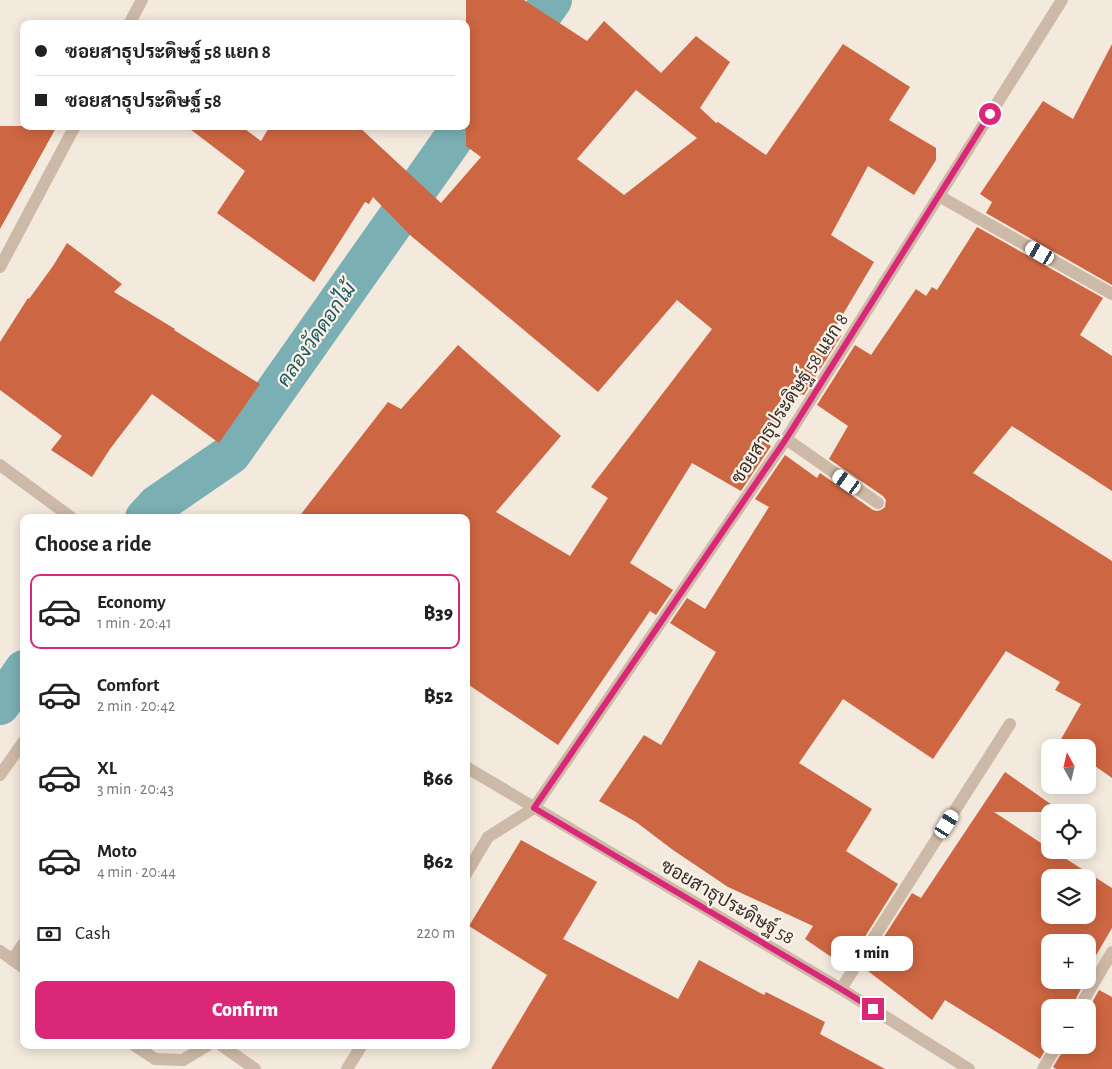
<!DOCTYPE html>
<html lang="en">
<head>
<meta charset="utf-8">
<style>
	body { margin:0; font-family:"Alegreya Sans",Sarabun,sans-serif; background:#f2f2f2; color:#222; height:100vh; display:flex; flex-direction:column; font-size:19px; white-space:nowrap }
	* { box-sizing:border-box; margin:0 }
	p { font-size:16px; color:#767676 }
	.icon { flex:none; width:28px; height:28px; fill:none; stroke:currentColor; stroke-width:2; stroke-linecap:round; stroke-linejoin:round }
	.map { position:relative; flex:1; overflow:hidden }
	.panel { position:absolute; left:20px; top:514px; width:450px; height:535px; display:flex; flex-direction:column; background:#fff; border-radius:10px; box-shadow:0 2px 12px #0003 }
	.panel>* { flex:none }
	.top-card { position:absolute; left:20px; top:20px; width:450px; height:110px; border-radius:10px; box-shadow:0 2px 12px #0003; display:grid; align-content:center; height:110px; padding:0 15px; background:#fff }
	.needle { width:32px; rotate:352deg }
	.controls { position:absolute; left:1041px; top:739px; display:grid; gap:10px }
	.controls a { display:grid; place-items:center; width:55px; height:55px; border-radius:10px; background:#fff; box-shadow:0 2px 12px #0003; font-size:25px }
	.end { position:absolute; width:22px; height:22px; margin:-11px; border:6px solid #db2777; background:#fff; box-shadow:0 0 0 2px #fff }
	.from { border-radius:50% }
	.bubble { position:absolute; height:35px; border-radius:10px; background:#fff; box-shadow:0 2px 12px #0003; font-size:16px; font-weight:800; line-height:35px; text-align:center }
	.car { position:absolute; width:15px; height:30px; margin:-15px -8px; border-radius:6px; box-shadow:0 0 4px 1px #0007; background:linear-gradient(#fff 24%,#345 0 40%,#fff 0 76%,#345 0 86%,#fff 0) }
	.top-card b { display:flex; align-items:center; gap:18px; height:48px; font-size:19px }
	.top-card b+b { border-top:1px solid #e0e0e0 }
	.top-card i { width:12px; height:12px; background:#222 }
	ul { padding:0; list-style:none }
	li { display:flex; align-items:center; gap:15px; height:75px; margin:0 10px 8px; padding:0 5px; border:2px solid transparent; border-radius:10px }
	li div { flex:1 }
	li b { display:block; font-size:19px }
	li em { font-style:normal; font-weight:800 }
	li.active { border-color:#db2777 }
	li>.icon { width:45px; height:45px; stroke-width:1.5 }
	h2 { padding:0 15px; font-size:22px; line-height:60px }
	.pay { display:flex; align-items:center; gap:12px; height:55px; padding:0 15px; font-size:19px }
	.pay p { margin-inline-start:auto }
	.primary-button { display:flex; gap:10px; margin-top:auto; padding:10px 15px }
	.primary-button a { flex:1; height:58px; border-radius:10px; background:#db2777; color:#fff; font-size:20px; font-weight:800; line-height:58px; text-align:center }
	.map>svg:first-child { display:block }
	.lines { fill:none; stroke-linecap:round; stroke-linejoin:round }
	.canal { stroke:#7aafb3; stroke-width:40 }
	.building { fill:#cd6642; fill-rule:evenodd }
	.minor { stroke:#cdb9a7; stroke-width:12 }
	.route { stroke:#db2777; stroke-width:6 }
	.labels { text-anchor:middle; stroke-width:4.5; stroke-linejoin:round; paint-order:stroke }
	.street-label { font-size:19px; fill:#392e28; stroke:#fbf3e9 }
	.water-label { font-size:20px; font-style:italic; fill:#1b585d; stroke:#fbf3e9 }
</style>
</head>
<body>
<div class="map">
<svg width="1112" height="1069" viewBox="0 0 1112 1069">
	<rect width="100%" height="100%" fill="#f4e9dd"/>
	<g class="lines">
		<path class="canal" d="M511,58L552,0
			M145,518L157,505L231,454L462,126
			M0,705L24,670"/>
	</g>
	<path class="building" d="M466,0H524L587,41L604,21L661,73L696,36L730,62L700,108L716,123L718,122L766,155L843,44L910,87L889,120L936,148V160L914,195L868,166L831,235L874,262L833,331L841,336L804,395L801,394L766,443L771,446L741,491L692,463L630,563L673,590L656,615L650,611L558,745L466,683V518H298L388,402L401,409L458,345L561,436L496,512L570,556L608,498L591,487L712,329L677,300L598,392L410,235L373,197L369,204L365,202L314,282L217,213L245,171L186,126H241L261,141L270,126H358L441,203L481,157L466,146ZM636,90L697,138L624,195L577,159Z
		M1112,44V285L986,213L992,202L980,194L1043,101L1073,119Z
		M0,126H57L0,229Z
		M977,227L1103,298L1080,335L1112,356V491L1012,426L973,473L1112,561V778L1088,761V748H1069L1060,741L1081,704L1055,690L1060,682L1006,651L933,759L843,699L799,763L872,809L846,851L898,884L846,967L805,939L813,926L728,887L673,850L636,822L599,801L644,735L661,745L716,652L670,623L687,598L705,609L769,507L755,499L785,455L817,478L820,473L873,510L877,511L881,510L885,507L886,500L883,496L829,459L848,426L817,405L855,345L871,355L916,289L926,296L932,287L937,290Z
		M67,243L122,284L114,292L175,329L174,330L260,384L219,443L152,394L110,449L92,477L51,450L62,436L0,390V342L28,298L29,299L53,266Z
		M1005,772L1062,812H994L1050,849V850H1052L1112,888V928L1088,969V942H1050V980H1081L1080,981L1084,983L1071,1008H1050V1041L1040,1059L945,1000L932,1020L864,968L912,893L921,898ZM1050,878H1088V915H1050Z
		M521,840L597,882L563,939L678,999L699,960L764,995L766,992L825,1022L820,1034L885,1069H491L547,975L469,926Z
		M1099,990L1112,997V1069H1056L1053,1067L1064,1049L1065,1045H1088V1010Z"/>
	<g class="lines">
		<path class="minor" d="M129,24L142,0
			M939,196L1112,294
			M0,267L75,126
			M786,439L878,503
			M0,465L72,518
			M466,767L841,989L969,1069
			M0,775L24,741
			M466,874L488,837L534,808L786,439L1062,0
			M0,951L24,968
			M12,960L24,943
			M841,989L1010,724
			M1079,1008L1112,952
			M134,1045L155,1059L183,1060L208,1045
			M221,1045L255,1069
			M347,1069L362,1045
			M1043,1069L1057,1045"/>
	</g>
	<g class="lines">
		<path class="route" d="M873,1009L841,989L534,808L786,439L990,114"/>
	</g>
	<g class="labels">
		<g class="street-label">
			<text transform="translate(789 398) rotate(-57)" y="7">ซอยสาธุประดิษฐ์ 58 แยก 8</text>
			<text transform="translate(728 901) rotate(30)" y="7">ซอยสาธุประดิษฐ์ 58</text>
		</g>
		<g class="water-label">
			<text transform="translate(316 334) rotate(-55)" y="7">คลองวัดดอกไม้</text>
		</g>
	</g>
</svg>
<div class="controls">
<a><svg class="needle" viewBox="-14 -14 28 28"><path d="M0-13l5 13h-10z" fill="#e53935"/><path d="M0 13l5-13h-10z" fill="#767676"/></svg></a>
<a><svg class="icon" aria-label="locate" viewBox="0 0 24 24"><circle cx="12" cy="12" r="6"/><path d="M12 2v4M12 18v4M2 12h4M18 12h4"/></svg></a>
<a><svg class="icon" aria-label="layers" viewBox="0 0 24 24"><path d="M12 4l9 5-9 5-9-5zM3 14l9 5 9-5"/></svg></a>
<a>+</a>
<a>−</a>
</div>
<i class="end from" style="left:990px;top:114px"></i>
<i class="end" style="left:873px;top:1009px"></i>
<div class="bubble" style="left:831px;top:936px;width:82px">1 min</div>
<i class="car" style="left:1040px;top:253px;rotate:300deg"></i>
<i class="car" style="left:847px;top:482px;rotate:305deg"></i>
<i class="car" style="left:947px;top:824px;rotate:32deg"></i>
<div class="top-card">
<b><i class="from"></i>ซอยสาธุประดิษฐ์ 58 แยก 8</b>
<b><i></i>ซอยสาธุประดิษฐ์ 58</b>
</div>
<section class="panel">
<h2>Choose a ride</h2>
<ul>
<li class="active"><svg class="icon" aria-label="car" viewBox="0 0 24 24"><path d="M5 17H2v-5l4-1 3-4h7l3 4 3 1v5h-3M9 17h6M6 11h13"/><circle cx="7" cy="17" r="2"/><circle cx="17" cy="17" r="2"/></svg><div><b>Economy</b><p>1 min · 20:41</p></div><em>฿39</em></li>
<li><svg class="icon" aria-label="car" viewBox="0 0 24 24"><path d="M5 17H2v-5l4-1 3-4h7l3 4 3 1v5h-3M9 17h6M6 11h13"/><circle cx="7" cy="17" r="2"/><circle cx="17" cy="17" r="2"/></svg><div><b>Comfort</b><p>2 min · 20:42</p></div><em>฿52</em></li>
<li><svg class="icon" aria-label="car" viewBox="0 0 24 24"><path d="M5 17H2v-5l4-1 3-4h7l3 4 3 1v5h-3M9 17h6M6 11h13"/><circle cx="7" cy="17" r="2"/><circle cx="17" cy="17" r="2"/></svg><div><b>XL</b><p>3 min · 20:43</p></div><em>฿66</em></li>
<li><svg class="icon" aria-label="car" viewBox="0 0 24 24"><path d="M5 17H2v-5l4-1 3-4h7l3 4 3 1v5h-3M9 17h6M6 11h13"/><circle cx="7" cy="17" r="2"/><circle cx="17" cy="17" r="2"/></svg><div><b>Moto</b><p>4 min · 20:44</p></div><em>฿62</em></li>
</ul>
<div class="pay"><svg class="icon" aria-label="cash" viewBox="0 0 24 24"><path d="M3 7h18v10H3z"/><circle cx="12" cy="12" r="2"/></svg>Cash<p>220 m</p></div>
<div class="primary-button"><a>Confirm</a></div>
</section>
</div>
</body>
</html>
